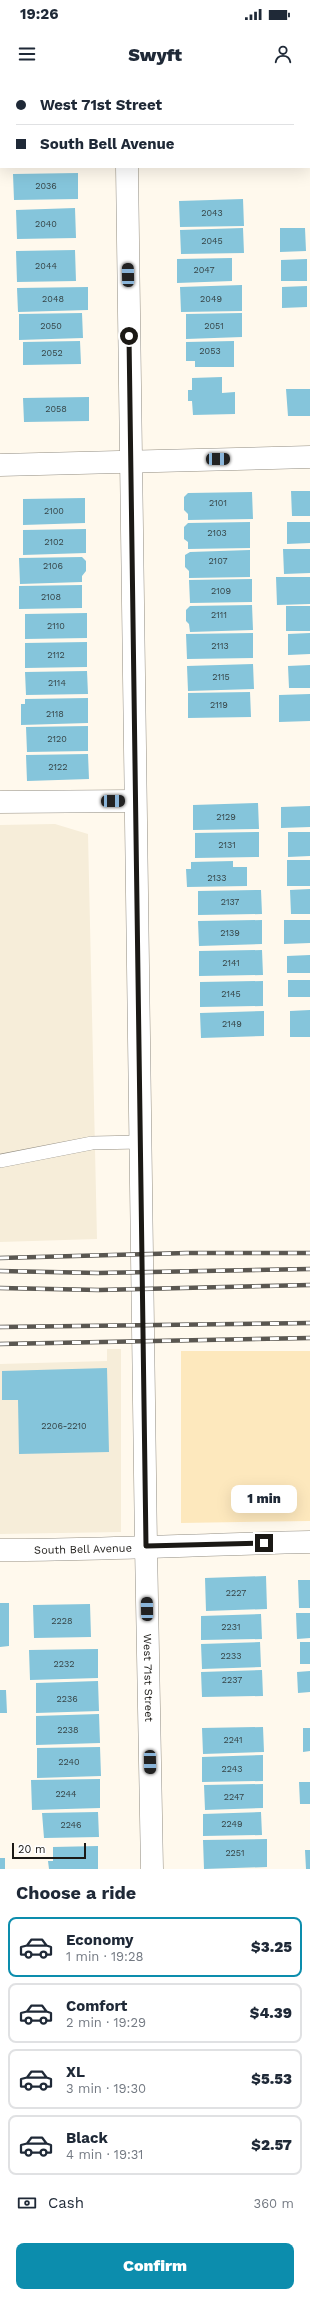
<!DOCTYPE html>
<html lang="en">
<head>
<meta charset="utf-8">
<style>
	body { margin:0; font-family:"Work Sans",sans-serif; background:#f2f2f3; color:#1f2937; height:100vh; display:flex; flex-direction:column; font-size:15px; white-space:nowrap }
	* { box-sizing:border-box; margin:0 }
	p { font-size:13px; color:#747a83 }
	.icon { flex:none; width:22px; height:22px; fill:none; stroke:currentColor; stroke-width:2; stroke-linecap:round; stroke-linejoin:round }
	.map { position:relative; height:1789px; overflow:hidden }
	.details { display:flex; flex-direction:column; background:#fff; flex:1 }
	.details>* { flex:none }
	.banner { position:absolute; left:0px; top:0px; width:310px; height:88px; box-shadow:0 4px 16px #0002; display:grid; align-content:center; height:88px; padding:0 16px; background:#fff }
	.scale { position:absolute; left:12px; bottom:10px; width:74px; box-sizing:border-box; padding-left:4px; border:2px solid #1b1915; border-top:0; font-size:11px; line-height:14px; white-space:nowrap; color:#1b1915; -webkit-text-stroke:3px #fff; paint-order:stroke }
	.end { position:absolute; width:18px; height:18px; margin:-9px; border:5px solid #1b1915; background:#fff; box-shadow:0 0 0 2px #fff }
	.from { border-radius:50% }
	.bubble { position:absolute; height:28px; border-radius:8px; background:#fff; box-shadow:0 4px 16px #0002; font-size:13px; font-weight:800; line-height:28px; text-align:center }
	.car { position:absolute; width:12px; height:24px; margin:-12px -6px; border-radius:5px; box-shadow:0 0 3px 1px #0007; background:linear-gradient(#222 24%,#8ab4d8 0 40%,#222 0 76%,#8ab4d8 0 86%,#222 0) }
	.banner b { display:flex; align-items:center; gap:14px; height:38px; font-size:15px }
	.banner b+b { border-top:1px solid #e0e1e3 }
	.banner i { width:10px; height:10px; background:#1f2937 }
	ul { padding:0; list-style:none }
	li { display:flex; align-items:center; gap:12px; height:60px; margin:0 8px 6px; padding:0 8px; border:2px solid #e0e1e3; border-radius:8px }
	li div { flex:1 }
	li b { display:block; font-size:15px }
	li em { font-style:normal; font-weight:800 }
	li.current { border-color:#0c8dad }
	li>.icon { width:36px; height:36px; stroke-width:1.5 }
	h2 { padding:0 16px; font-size:18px; line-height:48px }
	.pay { display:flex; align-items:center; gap:10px; height:44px; padding:0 16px; font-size:15px }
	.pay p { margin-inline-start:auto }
	.action { display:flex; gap:8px; margin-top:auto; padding:8px 16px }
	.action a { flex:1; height:46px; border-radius:8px; background:#0c8dad; color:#fff; font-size:16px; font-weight:800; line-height:46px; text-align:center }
	.status { display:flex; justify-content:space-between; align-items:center; height:28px; padding:0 20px; background:#fff; direction:ltr }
	.status svg { height:11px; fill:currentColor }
	header { display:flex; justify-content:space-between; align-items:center; height:52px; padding:0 16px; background:#fff; font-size:18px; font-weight:800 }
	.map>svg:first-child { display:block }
	.built { fill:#f6edd9 }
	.green { fill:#fde8bd }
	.building { fill:#85c5db }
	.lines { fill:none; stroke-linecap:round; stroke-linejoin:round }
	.lane-casing { stroke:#938e83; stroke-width:14 }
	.street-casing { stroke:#938e83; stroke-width:23 }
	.secondary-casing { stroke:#938e83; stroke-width:23 }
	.lane { stroke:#fff; stroke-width:13 }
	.street { stroke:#fff; stroke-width:22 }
	.secondary { stroke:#fff; stroke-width:22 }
	.rail-casing { stroke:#5a5751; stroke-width:4.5 }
	.rail { stroke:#fff; stroke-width:3; stroke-dasharray:9; stroke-linecap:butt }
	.route { stroke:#1b1915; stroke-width:5 }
	.labels { text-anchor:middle; stroke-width:4; stroke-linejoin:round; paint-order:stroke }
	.number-label { font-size:9px; fill:#364446 }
	.street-label { font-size:11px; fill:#1b1915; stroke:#fff }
</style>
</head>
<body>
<div class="status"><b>19:26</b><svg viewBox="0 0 49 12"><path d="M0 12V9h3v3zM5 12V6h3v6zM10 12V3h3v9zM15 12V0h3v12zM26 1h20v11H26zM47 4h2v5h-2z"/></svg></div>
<header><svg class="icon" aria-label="menu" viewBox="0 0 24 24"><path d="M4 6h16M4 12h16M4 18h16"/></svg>Swyft<svg class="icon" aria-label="person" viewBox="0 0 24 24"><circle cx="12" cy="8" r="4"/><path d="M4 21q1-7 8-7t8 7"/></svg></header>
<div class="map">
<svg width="310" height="1789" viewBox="0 0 310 1789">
	<rect width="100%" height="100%" fill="#fff9ed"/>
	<path class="built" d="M55,744L88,754L97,1159L0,1162V745Z
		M107,1269H121V1452L0,1454V1284L107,1281Z"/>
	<path class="green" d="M181,1271H310V1441L181,1443Z"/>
	<path class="building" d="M78,93V119L14,120L13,94Z
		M243,119L244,146L180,147L179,121Z
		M75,128L76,158L17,159L16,130Z
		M243,148L244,173L181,174L180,150Z
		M280,148H305L306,171L280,172Z
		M75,170L76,201L17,202L16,171Z
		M232,178V201L177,203V179Z
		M307,179V201H281V180Z
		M242,205V231L181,232L180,207Z
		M307,206V227L282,228V207Z
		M88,207V230L18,232L17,208Z
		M82,233L83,258L19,260V234Z
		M242,233V257L186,259V234Z
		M80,261L81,284L23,285V262Z
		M234,261V287H195V281H186V262Z
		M222,297V313L235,312V334L193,335L192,321H188V310H192V298Z
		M286,309H310V336H288Z
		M89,317V341L24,342L23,318Z
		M291,411H310V436H292Z
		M252,412L253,439L188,440V434L184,430V417L188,413Z
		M85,418V443L23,445V419Z
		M250,442V468L188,469V462L184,459V447L188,443Z
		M287,442H310V463L287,464Z
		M86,449V473L23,475V450Z
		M283,469H310V493L284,494Z
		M250,470V497L189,498V491L185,487V475L190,472Z
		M82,477L86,481V491L82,496V502L20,504L19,478Z
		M276,497H310V524L277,525Z
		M252,499V522L190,523L189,500Z
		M82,505V528L19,529V506Z
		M252,525L253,550L190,552L189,544L186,541V530L190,526Z
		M286,526H310V551H286Z
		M87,533V558L25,559V534Z
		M253,553V578L187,579L186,554Z
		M310,553V574L288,575V554Z
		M87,562V587L25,588V563Z
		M253,584L254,609L188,611L187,586Z
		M310,585V608H289L288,586Z
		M87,591L88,614L26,615L25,592Z
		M250,612L251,637L188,638V613Z
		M310,614V641L279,642V615Z
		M88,618V643L21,645V624H25V619Z
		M88,646V671L27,672L26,647Z
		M88,674L89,699L27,701L26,675Z
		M258,723L259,749L193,750V725Z
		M310,726V747L281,748V727Z
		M259,752V777L195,778V753Z
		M288,752H310V776L288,777Z
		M287,780H310V806H287Z
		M233,781V787H247V806L187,807L186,789H191V782Z
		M310,809V834H291L290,810Z
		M261,810L262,834L198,835V811Z
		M262,840V864L199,866L198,841Z
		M284,840H310V863L284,864Z
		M262,870L263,895L199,896V871Z
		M310,875V893H287V876Z
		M288,900H310V917H288Z
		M263,901V926L200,927V902Z
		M310,930V957H290V931Z
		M264,931V956L201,958L200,933Z
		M107,1288L109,1372L19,1374L18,1320H2V1291Z
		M266,1496L267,1529L206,1531L205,1498Z
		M298,1500H310V1528H299Z
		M0,1523H9V1566L0,1567Z
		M90,1524L91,1557L34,1558L33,1525Z
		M296,1533H310V1558L297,1559Z
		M261,1534L262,1559L201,1560V1536Z
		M260,1562L261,1587L202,1589L201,1564Z
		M300,1562H310V1584H300Z
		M98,1569V1598L30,1600L29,1570Z
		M262,1590L263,1616L202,1617L201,1592Z
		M310,1591V1612L298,1613L297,1592Z
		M98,1601L99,1631L36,1633V1603Z
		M0,1610H6L7,1633H0Z
		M99,1634L100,1663L36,1665V1636Z
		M263,1647L264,1672L203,1674L202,1648Z
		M303,1648H310V1671L303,1672Z
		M100,1667L101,1696L37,1698V1668Z
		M263,1675V1701L202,1702V1677Z
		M100,1699V1728L32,1730L31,1700Z
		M299,1702H310V1724H300Z
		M263,1704V1728L205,1730L204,1705Z
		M98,1732L99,1757L44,1758L42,1733Z
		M261,1732L262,1755L203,1756V1734Z
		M267,1759V1787L204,1789L203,1760Z
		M98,1766V1789H49L48,1781H53V1767Z
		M305,1770H310V1789H306Z
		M0,1778H5V1789H0Z"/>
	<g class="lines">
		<g class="lane-casing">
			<path id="lane" d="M0,1081L92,1063L140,1062"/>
		</g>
		<g class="street-casing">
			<g id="street">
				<path d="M309,3H310"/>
				<path d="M0,385L310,377"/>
				<path d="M0,722L135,721"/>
				<path id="s1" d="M0,1470C103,1470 207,1464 310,1462"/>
			</g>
		</g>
		<g class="secondary-casing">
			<g id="secondary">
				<path d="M126,0V1"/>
				<path id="s2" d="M127,87L146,1466L152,1789"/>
			</g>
		</g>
		<use href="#lane" class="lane"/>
		<use href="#street" class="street"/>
		<use href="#secondary" class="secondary"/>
		<g class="rail-casing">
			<path id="rail" d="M0,1178L187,1173H310
				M0,1191L98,1193L310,1189
				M0,1208L99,1210L310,1205
				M0,1247L310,1243
				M0,1264L310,1258"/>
		</g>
		<use href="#rail" class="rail"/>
	</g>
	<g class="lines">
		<path class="route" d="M129,256L146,1466L264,1463"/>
	</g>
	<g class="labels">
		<g class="number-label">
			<text x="46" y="109">2036</text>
			<text x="212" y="136">2043</text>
			<text x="46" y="147">2040</text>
			<text x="212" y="164">2045</text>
			<text x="46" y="189">2044</text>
			<text x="204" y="193">2047</text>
			<text x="53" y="222">2048</text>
			<text x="211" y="222">2049</text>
			<text x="51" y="249">2050</text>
			<text x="214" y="249">2051</text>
			<text x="210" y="274">2053</text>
			<text x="52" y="276">2052</text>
			<text x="56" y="332">2058</text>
			<text x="218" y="426">2101</text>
			<text x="54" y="434">2100</text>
			<text x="217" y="456">2103</text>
			<text x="54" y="465">2102</text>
			<text x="218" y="484">2107</text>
			<text x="53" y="489">2106</text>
			<text x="221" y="514">2109</text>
			<text x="51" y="520">2108</text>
			<text x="219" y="538">2111</text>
			<text x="56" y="549">2110</text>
			<text x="220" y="569">2113</text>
			<text x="56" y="578">2112</text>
			<text x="221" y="600">2115</text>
			<text x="57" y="606">2114</text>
			<text x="219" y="628">2119</text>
			<text x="55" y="637">2118</text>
			<text x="57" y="662">2120</text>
			<text x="58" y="690">2122</text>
			<text x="226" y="740">2129</text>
			<text x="227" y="768">2131</text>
			<text x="217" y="801">2133</text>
			<text x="230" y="825">2137</text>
			<text x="230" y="856">2139</text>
			<text x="231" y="886">2141</text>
			<text x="231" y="917">2145</text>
			<text x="232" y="947">2149</text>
			<text x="64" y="1349">2206-2210</text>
			<text x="236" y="1516">2227</text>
			<text x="62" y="1544">2228</text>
			<text x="231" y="1550">2231</text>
			<text x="231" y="1579">2233</text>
			<text x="64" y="1587">2232</text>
			<text x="232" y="1603">2237</text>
			<text x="67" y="1622">2236</text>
			<text x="68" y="1653">2238</text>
			<text x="233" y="1663">2241</text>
			<text x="69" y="1685">2240</text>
			<text x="232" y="1692">2243</text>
			<text x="66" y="1717">2244</text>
			<text x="234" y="1720">2247</text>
			<text x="232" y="1747">2249</text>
			<text x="71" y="1748">2246</text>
			<text x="235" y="1776">2251</text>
		</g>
		<g class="street-label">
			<text dy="4" stroke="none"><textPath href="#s1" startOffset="83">South Bell Avenue</textPath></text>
			<text dy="4" stroke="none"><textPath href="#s2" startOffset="1511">West 71st Street</textPath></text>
		</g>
	</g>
</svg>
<div class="scale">20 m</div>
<i class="end from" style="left:129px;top:256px"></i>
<i class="end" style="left:264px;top:1463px"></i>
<div class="bubble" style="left:231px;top:1405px;width:66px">1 min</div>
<i class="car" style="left:128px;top:195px;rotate:359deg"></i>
<i class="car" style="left:218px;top:379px;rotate:89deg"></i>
<i class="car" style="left:113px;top:721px;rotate:89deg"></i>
<i class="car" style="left:147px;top:1529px;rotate:359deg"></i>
<i class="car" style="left:150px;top:1682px;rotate:179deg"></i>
<div class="banner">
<b><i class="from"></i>West 71st Street</b>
<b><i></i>South Bell Avenue</b>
</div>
</div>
<section class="details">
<h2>Choose a ride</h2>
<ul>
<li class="current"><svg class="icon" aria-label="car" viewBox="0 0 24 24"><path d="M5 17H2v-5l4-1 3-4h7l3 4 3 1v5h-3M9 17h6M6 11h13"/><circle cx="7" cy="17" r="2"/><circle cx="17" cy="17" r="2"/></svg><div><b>Economy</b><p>1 min · 19:28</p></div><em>$3.25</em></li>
<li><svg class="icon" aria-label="car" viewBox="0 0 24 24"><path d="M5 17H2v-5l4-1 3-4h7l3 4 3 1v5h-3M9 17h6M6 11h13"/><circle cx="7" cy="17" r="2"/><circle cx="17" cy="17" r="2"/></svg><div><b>Comfort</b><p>2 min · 19:29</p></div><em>$4.39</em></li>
<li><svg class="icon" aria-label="car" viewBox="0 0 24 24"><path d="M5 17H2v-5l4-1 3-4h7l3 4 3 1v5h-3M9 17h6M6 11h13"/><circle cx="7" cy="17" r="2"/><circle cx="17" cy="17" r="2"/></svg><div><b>XL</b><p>3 min · 19:30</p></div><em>$5.53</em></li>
<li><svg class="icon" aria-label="car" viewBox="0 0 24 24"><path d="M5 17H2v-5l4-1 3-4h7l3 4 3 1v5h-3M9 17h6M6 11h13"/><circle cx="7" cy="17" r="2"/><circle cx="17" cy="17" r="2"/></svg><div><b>Black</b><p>4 min · 19:31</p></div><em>$2.57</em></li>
</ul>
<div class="pay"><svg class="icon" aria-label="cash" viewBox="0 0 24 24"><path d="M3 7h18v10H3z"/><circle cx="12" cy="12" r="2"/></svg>Cash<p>360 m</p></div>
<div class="action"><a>Confirm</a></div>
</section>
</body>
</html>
